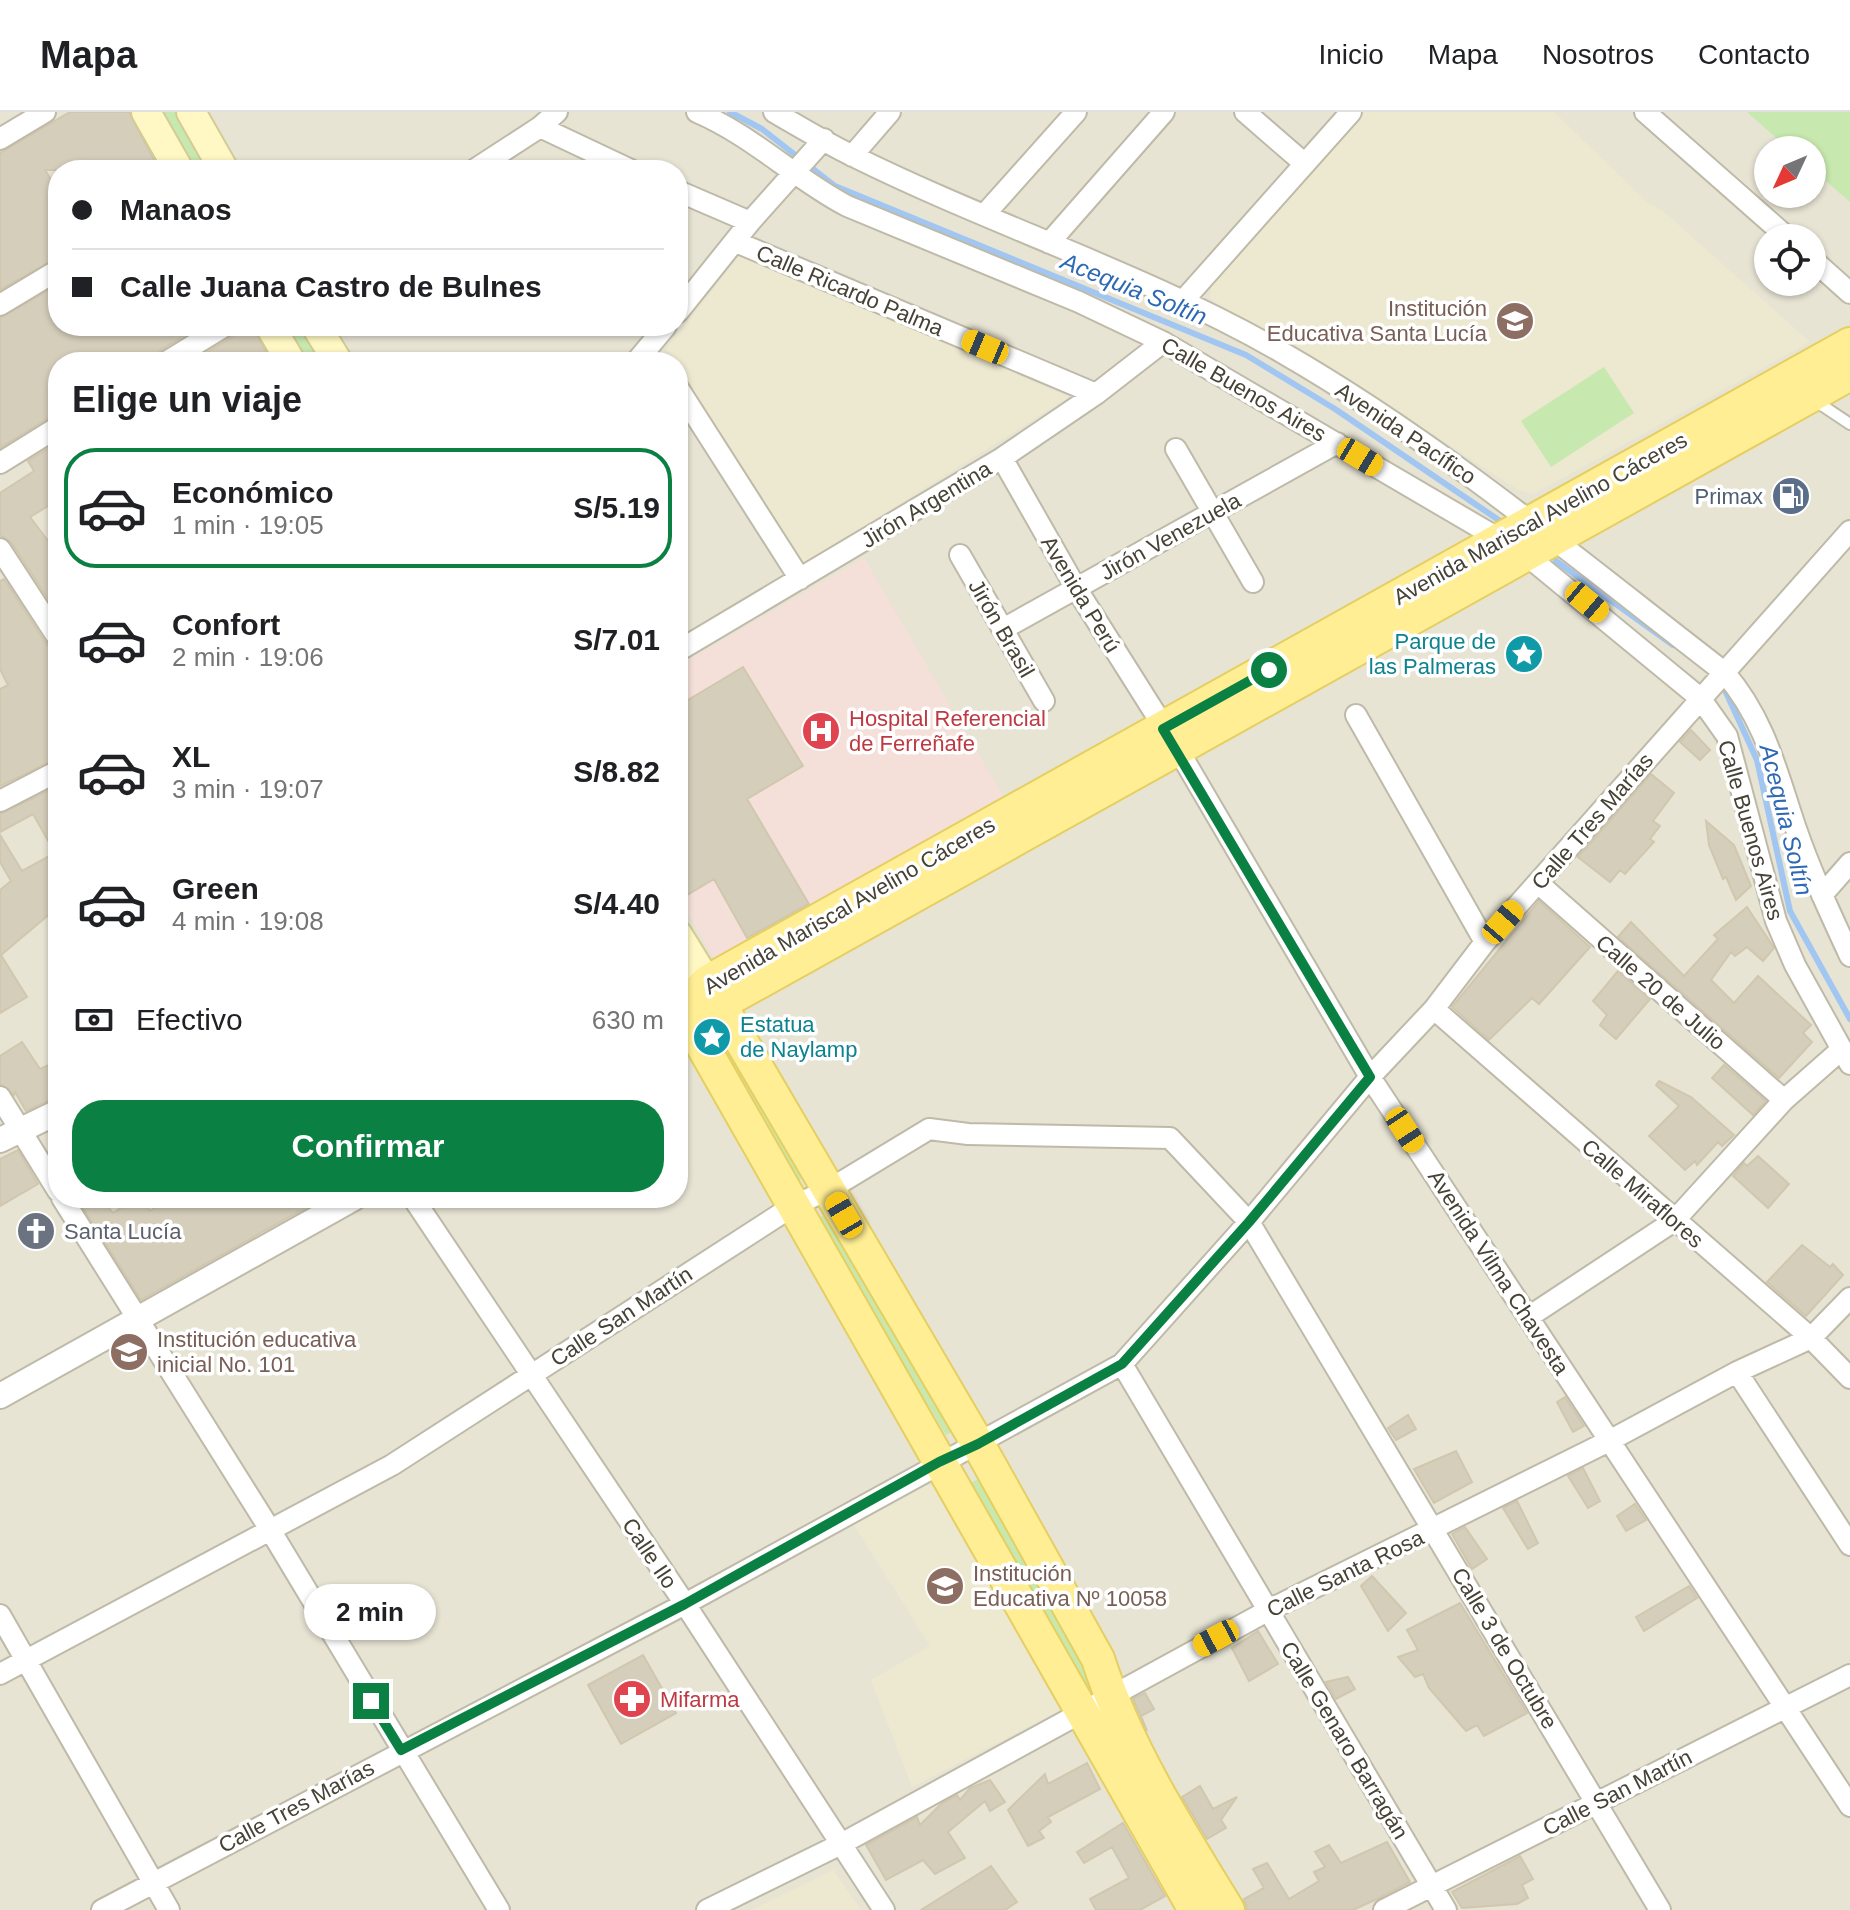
<!DOCTYPE html>
<html lang="es">
<head>
<meta charset="utf-8">
<style>
	body { margin:0; font-family:Arial,sans-serif; background:#f2f2f2; color:#202124; height:100vh; display:flex; flex-direction:column; font-size:30px; white-space:nowrap }
	* { box-sizing:border-box; margin:0 }
	p { font-size:26px; color:#757577 }
	.icon { flex:none; width:44px; height:44px; fill:none; stroke:currentColor; stroke-width:2; stroke-linecap:round; stroke-linejoin:round }
	.map { position:relative; flex:1; overflow:hidden }
	.sheet { position:absolute; left:48px; top:240px; width:640px; height:856px; display:flex; flex-direction:column; background:#fff; border-radius:32px; box-shadow:0 2px 6px #0004 }
	.sheet>* { flex:none }
	.hud { position:absolute; left:48px; top:48px; width:640px; height:176px; border-radius:32px; box-shadow:0 2px 6px #0004; display:grid; align-content:center; height:176px; padding:0 24px; background:#fff }
	.needle { width:52px; rotate:226deg }
	.controls { position:absolute; left:1754px; top:24px; display:grid; gap:16px }
	.controls a { display:grid; place-items:center; width:72px; height:72px; border-radius:50%; background:#fff; box-shadow:0 2px 6px #0004; font-size:40px }
	.end { position:absolute; width:36px; height:36px; margin:-18px; border:10px solid #0b8043; background:#fff; box-shadow:0 0 0 4px #fff }
	.from { border-radius:50% }
	.bubble { position:absolute; height:56px; border-radius:28px; background:#fff; box-shadow:0 2px 6px #0004; font-size:26px; font-weight:600; line-height:56px; text-align:center }
	.car { position:absolute; width:24px; height:48px; margin:-24px -12px; border-radius:10px; box-shadow:0 0 6px 2px #0007; background:linear-gradient(#f5c518 24%,#345 0 40%,#f5c518 0 76%,#345 0 86%,#f5c518 0) }
	.hud b { display:flex; align-items:center; gap:28px; height:76px; font-size:30px }
	.hud b+b { border-top:2px solid #e0e0e0 }
	.hud i { width:20px; height:20px; background:#202124 }
	ul { padding:0; list-style:none }
	li { display:flex; align-items:center; gap:24px; height:120px; margin:0 16px 12px; padding:0 8px; border:4px solid transparent; border-radius:32px }
	li div { flex:1 }
	li b { display:block; font-size:30px }
	li em { font-style:normal; font-weight:600 }
	li.on { border-color:#0b8043 }
	li>.icon { width:72px; height:72px; stroke-width:1.5 }
	h2 { padding:0 24px; font-size:36px; line-height:96px }
	.pay { display:flex; align-items:center; gap:20px; height:88px; padding:0 24px; font-size:30px }
	.pay p { margin-inline-start:auto }
	.cta { display:flex; gap:16px; margin-top:auto; padding:16px 24px }
	.cta a { flex:1; height:92px; border-radius:32px; background:#0b8043; color:#fff; font-size:32px; font-weight:600; line-height:92px; text-align:center }
	header { display:flex; align-items:center; gap:48px; box-sizing:border-box; height:112px; padding:0 40px; background:#fff; border-bottom:2px solid #e0e0e0 }
	header strong { font-size:38px }
	nav { display:flex; gap:44px; margin-inline-start:auto; font-size:28px }
	.map>svg:first-child { display:block }
	.residential { fill:#e7e4d4; fill-rule:evenodd }
	.education { fill:#ede8d0 }
	.medical { fill:#f4e0d9 }
	.green { fill:#c7e8ae }
	.lines { fill:none; stroke-linecap:round; stroke-linejoin:round }
	.stream { stroke:#a1c6f1; stroke-width:6 }
	.building { fill:#d5cebb; stroke:#d0c7ae; stroke-width:2 }
	.service-casing { stroke:#bfbaa8; stroke-width:14 }
	.minor-casing { stroke:#bfbaa8; stroke-width:24 }
	.tertiary-casing { stroke:#bfbaa8; stroke-width:28 }
	.secondary-casing { stroke:#d4cb95; stroke-width:32 }
	.primary-casing { stroke:#e5cf62; stroke-width:36 }
	.service { stroke:#fff; stroke-width:10 }
	.minor { stroke:#fff; stroke-width:20 }
	.tertiary { stroke:#fff; stroke-width:24 }
	.secondary { stroke:#fff8c4; stroke-width:28 }
	.primary { stroke:#ffee93; stroke-width:32 }
	.route { stroke:#0b8043; stroke-width:10 }
	.labels { text-anchor:middle; stroke-width:7; stroke-linejoin:round; paint-order:stroke }
	.street-label { font-size:22px; fill:#464235; stroke:#fff }
	.education-label { font-size:22px; fill:#785e54; stroke:#fff; text-anchor:start }
	.service-label { font-size:22px; fill:#4e5e75; stroke:#fff; text-anchor:end }
	.culture-label { font-size:22px; fill:#0d838f; stroke:#fff; text-anchor:end }
	.health-label { font-size:22px; fill:#be3a42; stroke:#fff; text-anchor:start }
	.worship-label { font-size:22px; fill:#5b616d; stroke:#fff; text-anchor:start }
	.water-label { font-size:24px; font-style:italic; fill:#2d69b4; stroke:#fff }
</style>
</head>
<body>
<header>
<strong>Mapa</strong>
<nav><a>Inicio</a><a>Mapa</a><a>Nosotros</a><a>Contacto</a></nav>
</header>
<div class="map">
<svg width="1850" height="1798" viewBox="0 0 1850 1798">
	<rect width="100%" height="100%" fill="#f3f1e6"/>
	<path class="residential" d="M0,0H1850V1798H0ZM1768,38H1812V82H1768ZM58,58H678V214H58ZM1768,126H1812V170H1768ZM58,250H678V1086H58Z"/>
	<path class="education" d="M1364,0H1554L1647,90L1664,100L1810,230L1534,382L1518,378L1439,326L1210,187L1211,174Z
		M740,143L1069,285L803,453L678,256V250L666,237Z
		M941,1372L1060,1587L1061,1598L912,1675L871,1568L930,1534L854,1413L926,1374Z
		M833,1758L861,1798H752Z"/>
	<path class="medical" d="M864,446L1003,684L716,850L678,785V554Z"/>
	<path class="green" d="M157,0H180L204,45L187,54Z
		M1747,0H1850V90L1812,57V38H1790Z
		M287,214H309L329,250H304Z
		M1604,255L1634,301L1551,355L1521,309Z
		M724,928L805,1064L794,1071L710,936Z
		M832,1100L958,1316L946,1323L816,1107Z
		M988,1363L1100,1576L1085,1586L970,1371Z"/>
	<g class="lines">
		<path class="stream" d="M730,0L762,17L835,74L1246,243L1335,297L1506,413
			M1556,449L1673,533
			M1724,576L1757,648L1790,799L1850,907"/>
	</g>
	<path class="building" d="M70,0H129L159,58H45L58,79V145L0,178V41Z
		M58,173V214H200L159,239L153,250H58V300L0,336V206Z
		M238,214H253L271,250H191L232,225Z
		M51,335L58,348V388L30,405L52,434L58,430V502L11,430L0,423V381L34,359L28,349Z
		M4,467L47,533L58,539V646L0,674V577L8,573L0,557V469Z
		M743,555L803,654L747,687L809,792L747,826L714,767L684,785L678,775V594Z
		M1691,618L1710,638L1700,648L1680,630Z
		M1651,662L1674,681L1653,709L1660,714L1650,727L1654,730L1625,762L1620,758L1610,770L1578,745Z
		M58,674V795L1,843L27,885L0,901V778L11,769L0,750V723L22,759L55,741L33,702L0,720V702Z
		M1706,709L1734,733L1751,774L1736,788L1726,765L1723,767L1709,733Z
		M1539,789L1590,835L1539,892L1532,886L1489,928L1452,895Z
		M1747,795L1774,836L1763,849L1747,835L1735,844L1731,840L1711,868L1734,891L1758,864L1811,913L1803,921L1812,930L1779,966L1618,825L1631,810L1684,864L1718,827L1714,823Z
		M1618,859L1650,887L1616,927L1600,913L1607,903L1593,889Z
		M22,930L40,957L58,949V984L26,999L15,980L14,983L0,972V944Z
		M1724,953L1766,989L1753,1003L1712,966Z
		M1659,969L1691,985L1734,1023L1722,1034L1718,1030L1697,1053L1695,1049L1685,1058L1649,1024L1679,994L1656,973Z
		M18,1038L38,1072L0,1094V1047Z
		M1758,1044L1789,1072L1768,1096L1733,1064L1744,1051L1747,1054Z
		M77,1086H100L113,1101L136,1086H142L150,1099L169,1086H323L141,1188Z
		M1802,1133L1830,1155L1833,1152L1843,1163L1806,1204L1767,1170Z
		M1565,1285L1584,1314L1573,1320L1557,1290Z
		M1408,1303L1416,1317L1396,1328L1388,1316Z
		M1456,1339L1472,1370L1434,1391L1414,1357Z
		M1583,1356L1600,1389L1588,1396L1568,1364Z
		M1517,1389L1538,1431L1528,1437L1503,1396Z
		M1635,1392L1646,1408L1626,1419L1617,1404Z
		M1465,1415L1487,1447L1472,1457L1452,1422Z
		M1372,1464L1406,1501L1388,1519L1361,1474Z
		M1689,1474L1697,1486L1644,1519L1636,1505Z
		M1460,1491L1527,1601L1484,1624L1477,1613L1466,1619L1429,1576L1423,1562L1415,1565L1398,1545L1418,1538L1407,1518Z
		M1258,1519L1278,1552L1249,1569L1232,1536Z
		M643,1543L676,1601L621,1632L588,1573Z
		M1348,1565L1355,1577L1336,1587L1326,1570Z
		M1145,1581L1154,1597L1141,1604L1147,1619L1133,1587Z
		M1087,1651L1100,1677L1048,1705L1051,1710L1039,1719L1044,1726L1028,1734L1008,1698L1045,1662L1048,1672Z
		M990,1668L1005,1690L990,1699L985,1689L948,1720L965,1746L935,1762L923,1748L886,1768L866,1733L917,1705L920,1713L941,1692L957,1683L960,1688L970,1676Z
		M1200,1674L1213,1697L1237,1685L1221,1708L1226,1716L1207,1727L1182,1685Z
		M1123,1711L1165,1784L1140,1798H1096L1090,1787L1129,1766L1112,1735L1084,1751L1077,1740Z
		M1387,1730L1410,1770L1379,1786L1353,1798H1247L1244,1787L1264,1776L1253,1757L1267,1751L1289,1787L1319,1769L1314,1760L1325,1755L1315,1740L1329,1733L1341,1751Z
		M1520,1744L1533,1767L1522,1773L1528,1786L1517,1792L1462,1796L1452,1780Z
		M991,1754L1017,1790L1005,1798H921Z"/>
	<g class="lines">
		<g class="service-casing">
			<path id="service" d="M1814,288L1850,312"/>
		</g>
		<g class="minor-casing">
			<path id="minor" d="M697,0C753,24 794,66 847,94L1079,190L1163,230L1525,442L1700,586L1727,624L1776,809L1795,853L1850,952
				M774,0C800,15 826,31 853,44C994,114 1146,162 1283,241C1441,332 1580,449 1724,560C1764,606 1776,657 1795,714C1810,758 1830,801 1850,844
				M1245,0L1305,52
				M1645,0L1788,126
				M540,15L631,58
				M0,27L45,0
				M852,44L890,0
				M474,58L540,15L557,0
				M678,79L750,110
				M985,102L1076,0
				M736,130L1096,282
				M1049,131L1164,0
				M1812,147L1850,181
				M1182,190L1351,0
				M0,193L58,158
				M678,200L750,110L824,27
				M166,250L225,214
				M636,250L666,214
				M678,276L800,467
				M1176,337L1253,470
				M1002,346L1076,476L1177,636L1370,965L1850,1694
				M0,351L58,315
				M0,437L58,526
				M960,443L1044,589
				M1003,517L1337,331
				M678,539L1002,346L1096,282L1163,230
				M1356,603L1485,830
				M0,689L58,659
				M1538,771L1784,988
				M1822,783L1850,751
				M1434,897L1811,1226L1850,1266
				M0,985L58,1079
				M62,1086L269,1416L499,1798
				M413,1086L685,1492L884,1798
				M1530,1204L1674,1109L1784,988L1842,937
				M1122,1252L1446,1798
				M1737,1260L1850,1433
				M0,1503L169,1798
				M0,1562L392,1353L793,1094L830,1077L929,1017L968,1022L1170,1026L1249,1110L1660,1798
				M102,1798L685,1492L1122,1252L1249,1110L1370,965L1434,897L1485,830L1850,419
				M707,1798L841,1732L1269,1498L1607,1330L1737,1260L1811,1226L1850,1186
				M1384,1798L1850,1563"/>
		</g>
		<g class="tertiary-casing">
			<path id="tertiary" d="M0,1028L58,1000
				M0,1284L354,1086"/>
		</g>
		<g class="secondary-casing">
			<path id="secondary" d="M146,0L179,58
				M191,0L224,58
				M270,214L291,250
				M316,214L338,250
				M678,823L707,870"/>
		</g>
		<g class="primary-casing">
			<path id="primary" d="M709,874L978,1332L1098,1547C1127,1637 1179,1718 1228,1798
				M681,896L707,870L1850,232
				M681,896L720,892L1850,262
				M681,896L1195,1798"/>
		</g>
		<use href="#service" class="service"/>
		<use href="#minor" class="minor"/>
		<use href="#tertiary" class="tertiary"/>
		<use href="#secondary" class="secondary"/>
		<use href="#primary" class="primary"/>
	</g>
	<g class="lines">
		<path class="route" d="M371,1589L401,1638L685,1492L939,1350L978,1332L1122,1252L1249,1110L1370,965L1163,617L1269,558"/>
	</g>
	<defs>
		<g id="school-disc" transform="scale(2)"><circle r="9.5" fill="#8d6e63" stroke="#fff"/><path d="M0-5L7-2L0 1L-7-2ZM-4 1L0 2.5L4 1V4Q0 6-4 4Z" fill="#fff"/></g>
		<g id="fuel-disc" transform="scale(2)"><circle r="9.5" fill="#5c6f8a" stroke="#fff"/><path d="M-5.5-6h7V0h2V4h1.3V-2.5L3-4.5l.8-.8L6-3V5H2.5V1h-1V6h-7ZM-4.2-4.7v3.2H.2V-4.7Z" fill="#fff"/></g>
		<g id="sight-disc" transform="scale(2)"><circle r="9.5" fill="#0f9aa8" stroke="#fff"/><path d="M0-6L1.8-2.2L6-1.7L2.9 1.2L3.7 5.4L0 3.3L-3.7 5.4L-2.9 1.2L-6-1.7L-1.8-2.2Z" fill="#fff"/></g>
		<g id="hospital-disc" transform="scale(2)"><circle r="9.5" fill="#e0444e" stroke="#fff"/><path d="M-5-5h3v3.5h4V-5h3V5h-3V1.5h-4V5h-3Z" fill="#fff"/></g>
		<g id="church-disc" transform="scale(2)"><circle r="9.5" fill="#6b7280" stroke="#fff"/><path d="M-1.2-6h2.4v3.5h3.3v2.4h-3.3V6h-2.4V-.1h-3.3v-2.4h3.3Z" fill="#fff"/></g>
		<g id="pharmacy-disc" transform="scale(2)"><circle r="9.5" fill="#e0444e" stroke="#fff"/><path d="M-2-6h4v4h4v4h-4v4h-4v-4h-4v-4h4Z" fill="#fff"/></g>
	</defs>
	<g fill-rule="evenodd">
		<use href="#school-disc" x="1515" y="209"/>
		<use href="#fuel-disc" x="1791" y="384"/>
		<use href="#sight-disc" x="1524" y="542"/>
		<use href="#hospital-disc" x="821" y="619"/>
		<use href="#sight-disc" x="712" y="925"/>
		<use href="#church-disc" x="36" y="1119"/>
		<use href="#school-disc" x="129" y="1240"/>
		<use href="#school-disc" x="945" y="1474"/>
		<use href="#pharmacy-disc" x="632" y="1587"/>
	</g>
	<g class="labels">
		<g class="street-label">
			<text transform="translate(850 178) rotate(23)" y="8">Calle Ricardo Palma</text>
			<text transform="translate(1244 277) rotate(30)" y="8">Calle Buenos Aires</text>
			<text transform="translate(1406 321) rotate(34)" y="8">Avenida Pacífico</text>
			<text transform="translate(926 392) rotate(-31)" y="8">Jirón Argentina</text>
			<text transform="translate(1540 406) rotate(-29)" y="8">Avenida Mariscal Avelino Cáceres</text>
			<text transform="translate(1170 424) rotate(-29)" y="8">Jirón Venezuela</text>
			<text transform="translate(1081 482) rotate(59)" y="8">Avenida Perú</text>
			<text transform="translate(1002 516) rotate(60)" y="8">Jirón Brasil</text>
			<text transform="translate(1592 709) rotate(-49)" y="8">Calle Tres Marías</text>
			<text transform="translate(1751 718) rotate(74)" y="8">Calle Buenos Aires</text>
			<text transform="translate(849 793) rotate(-30)" y="8">Avenida Mariscal Avelino Cáceres</text>
			<text transform="translate(1661 880) rotate(41)" y="8">Calle 20 de Julio</text>
			<text transform="translate(1643 1081) rotate(41)" y="8">Calle Miraflores</text>
			<text transform="translate(1499 1160) rotate(57)" y="8">Avenida Vilma Chavesta</text>
			<text transform="translate(621 1204) rotate(-33)" y="8">Calle San Martín</text>
			<text transform="translate(650 1441) rotate(56)" y="8">Calle Ilo</text>
			<text transform="translate(1345 1461) rotate(-26)" y="8">Calle Santa Rosa</text>
			<text transform="translate(1505 1536) rotate(59)" y="8">Calle 3 de Octubre</text>
			<text transform="translate(1345 1628) rotate(59)" y="8">Calle Genaro Barragán</text>
			<text transform="translate(1617 1680) rotate(-27)" y="8">Calle San Martín</text>
			<text transform="translate(296 1694) rotate(-28)" y="8">Calle Tres Marías</text>
		</g>
		<g class="education-label">
			<text x="1487" y="204" text-anchor="end">Institución<tspan x="1487" dy="25">Educativa Santa Lucía</tspan></text>
			<text x="157" y="1235">Institución educativa<tspan x="157" dy="25">inicial No. 101</tspan></text>
			<text x="973" y="1469">Institución<tspan x="973" dy="25">Educativa Nº 10058</tspan></text>
		</g>
		<g class="service-label">
			<text x="1763" y="392">Primax</text>
		</g>
		<g class="culture-label">
			<text x="1496" y="537">Parque de<tspan x="1496" dy="25">las Palmeras</tspan></text>
			<text x="740" y="920" text-anchor="start">Estatua<tspan x="740" dy="25">de Naylamp</tspan></text>
		</g>
		<g class="health-label">
			<text x="849" y="614">Hospital Referencial<tspan x="849" dy="25">de Ferreñafe</tspan></text>
			<text x="660" y="1595">Mifarma</text>
		</g>
		<g class="worship-label">
			<text x="64" y="1127">Santa Lucía</text>
		</g>
		<g class="water-label">
			<text transform="translate(1134 177) rotate(22)" y="8">Acequia Soltín</text>
			<text transform="translate(1786 708) rotate(76)" y="8">Acequia Soltín</text>
		</g>
	</g>
</svg>
<div class="controls">
<a><svg class="needle" viewBox="-14 -14 28 28"><path d="M0-13l5 13h-10z" fill="#e53935"/><path d="M0 13l5-13h-10z" fill="#757577"/></svg></a>
<a><svg class="icon" aria-label="locate" viewBox="0 0 24 24"><circle cx="12" cy="12" r="6"/><path d="M12 2v4M12 18v4M2 12h4M18 12h4"/></svg></a>
</div>
<i class="end from" style="left:1269px;top:558px"></i>
<i class="end" style="left:371px;top:1589px"></i>
<div class="bubble" style="left:304px;top:1472px;width:132px">2 min</div>
<i class="car" style="left:985px;top:235px;rotate:293deg"></i>
<i class="car" style="left:1360px;top:345px;rotate:121deg"></i>
<i class="car" style="left:1587px;top:490px;rotate:130deg"></i>
<i class="car" style="left:1503px;top:810px;rotate:41deg"></i>
<i class="car" style="left:1405px;top:1018px;rotate:147deg"></i>
<i class="car" style="left:844px;top:1103px;rotate:330deg"></i>
<i class="car" style="left:1216px;top:1526px;rotate:242deg"></i>
<div class="hud">
<b><i class="from"></i>Manaos</b>
<b><i></i>Calle Juana Castro de Bulnes</b>
</div>
<section class="sheet">
<h2>Elige un viaje</h2>
<ul>
<li class="on"><svg class="icon" aria-label="car" viewBox="0 0 24 24"><path d="M5 17H2v-5l4-1 3-4h7l3 4 3 1v5h-3M9 17h6M6 11h13"/><circle cx="7" cy="17" r="2"/><circle cx="17" cy="17" r="2"/></svg><div><b>Económico</b><p>1 min · 19:05</p></div><em>S/5.19</em></li>
<li><svg class="icon" aria-label="car" viewBox="0 0 24 24"><path d="M5 17H2v-5l4-1 3-4h7l3 4 3 1v5h-3M9 17h6M6 11h13"/><circle cx="7" cy="17" r="2"/><circle cx="17" cy="17" r="2"/></svg><div><b>Confort</b><p>2 min · 19:06</p></div><em>S/7.01</em></li>
<li><svg class="icon" aria-label="car" viewBox="0 0 24 24"><path d="M5 17H2v-5l4-1 3-4h7l3 4 3 1v5h-3M9 17h6M6 11h13"/><circle cx="7" cy="17" r="2"/><circle cx="17" cy="17" r="2"/></svg><div><b>XL</b><p>3 min · 19:07</p></div><em>S/8.82</em></li>
<li><svg class="icon" aria-label="car" viewBox="0 0 24 24"><path d="M5 17H2v-5l4-1 3-4h7l3 4 3 1v5h-3M9 17h6M6 11h13"/><circle cx="7" cy="17" r="2"/><circle cx="17" cy="17" r="2"/></svg><div><b>Green</b><p>4 min · 19:08</p></div><em>S/4.40</em></li>
</ul>
<div class="pay"><svg class="icon" aria-label="cash" viewBox="0 0 24 24"><path d="M3 7h18v10H3z"/><circle cx="12" cy="12" r="2"/></svg>Efectivo<p>630 m</p></div>
<div class="cta"><a>Confirmar</a></div>
</section>
</div>
</body>
</html>
